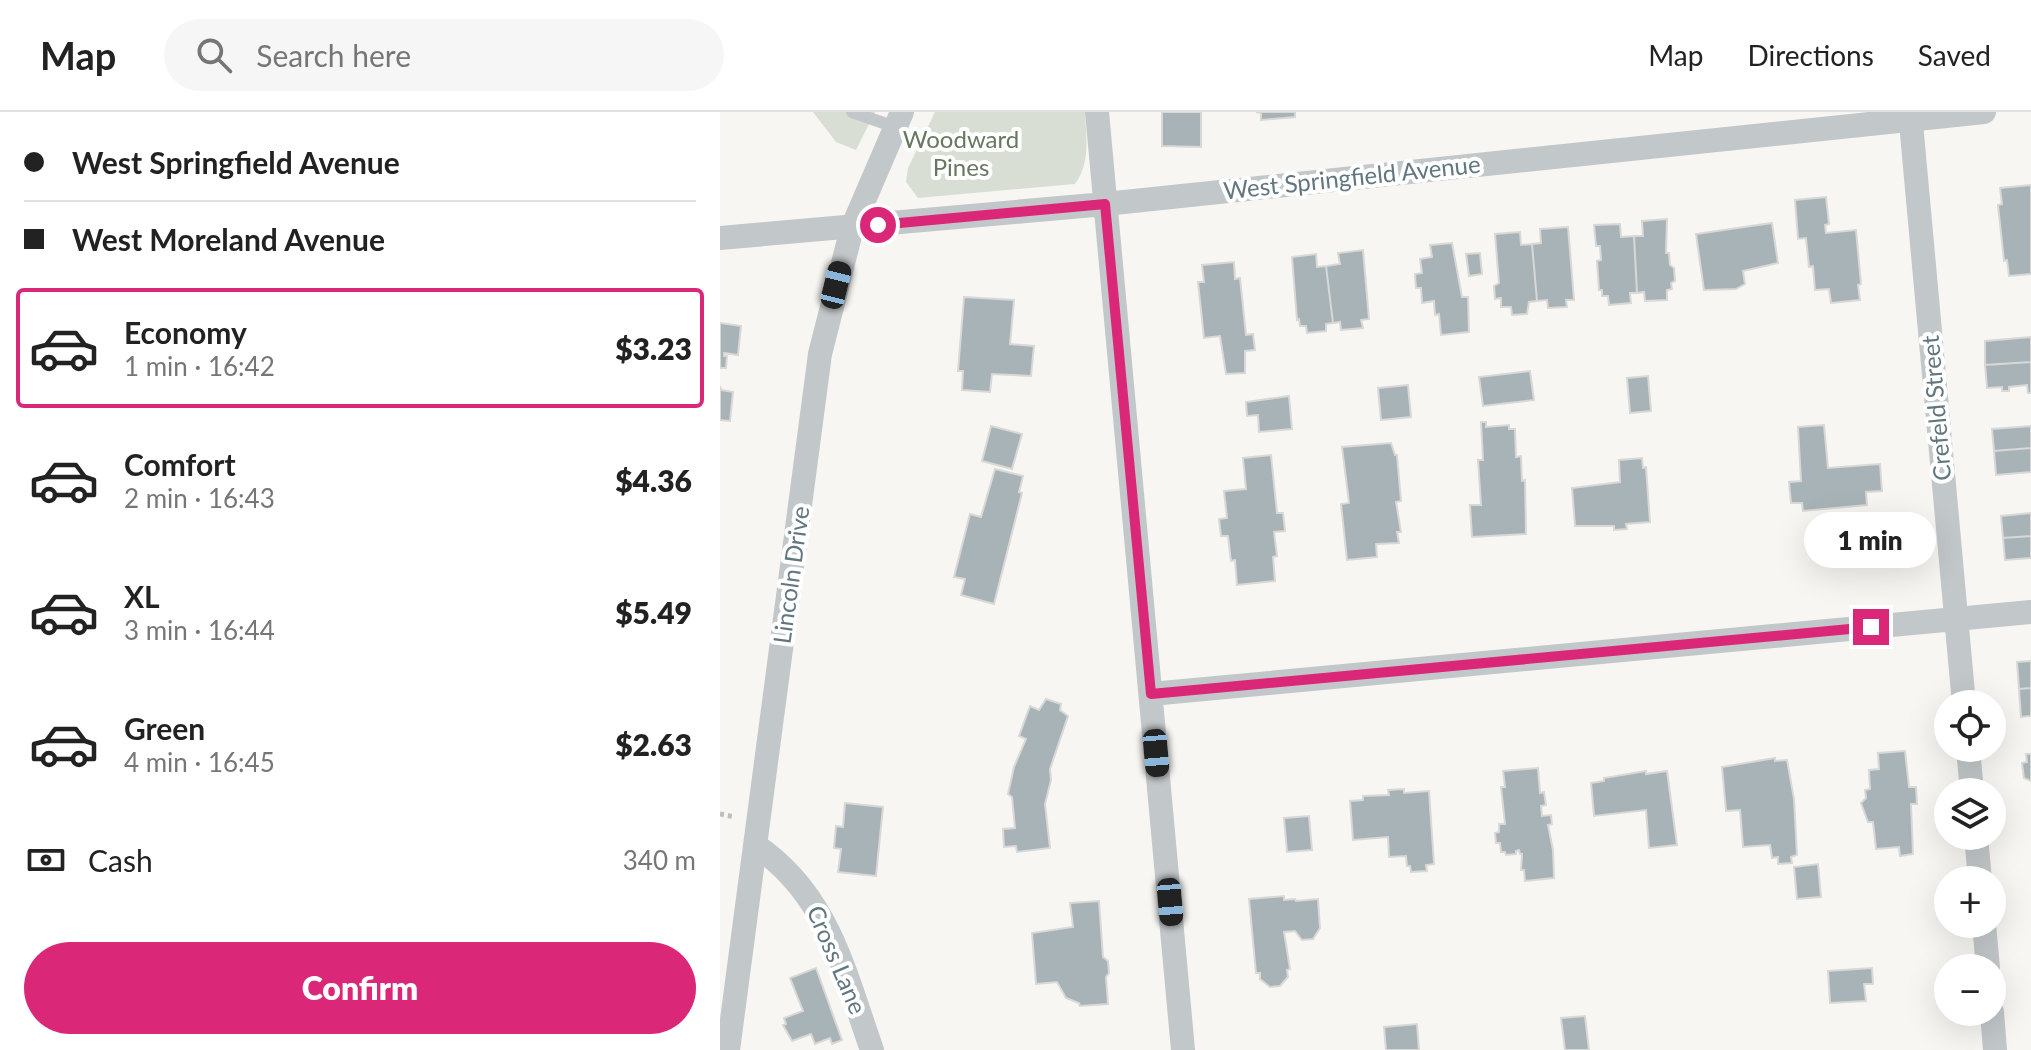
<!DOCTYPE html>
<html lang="en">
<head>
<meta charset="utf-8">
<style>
	body { margin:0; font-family:Lato,sans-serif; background:#f6f6f6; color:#222; height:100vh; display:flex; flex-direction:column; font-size:30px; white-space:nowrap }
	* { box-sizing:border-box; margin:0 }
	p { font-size:26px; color:#767676 }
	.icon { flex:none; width:44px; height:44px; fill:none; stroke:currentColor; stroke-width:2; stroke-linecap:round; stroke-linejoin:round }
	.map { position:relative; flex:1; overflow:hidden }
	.drawer { display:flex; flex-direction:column; background:#fff; width:720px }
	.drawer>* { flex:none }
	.top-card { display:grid; align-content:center; height:176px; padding:0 24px; background:#fff }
	.buttons { position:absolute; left:1214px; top:578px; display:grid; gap:16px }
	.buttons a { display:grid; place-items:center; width:72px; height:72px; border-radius:50%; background:#fff; box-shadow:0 8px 32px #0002; font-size:40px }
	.end { position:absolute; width:36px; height:36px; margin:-18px; border:10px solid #db2777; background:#fff; box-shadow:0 0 0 4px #fff }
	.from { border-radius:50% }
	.bubble { position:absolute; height:56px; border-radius:28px; background:#fff; box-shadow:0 8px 32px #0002; font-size:26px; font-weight:800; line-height:56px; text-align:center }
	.car { position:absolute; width:24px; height:48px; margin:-24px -12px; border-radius:10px; box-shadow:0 0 6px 2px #0007; background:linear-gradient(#222 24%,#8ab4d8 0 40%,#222 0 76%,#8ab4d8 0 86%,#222 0) }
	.top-card b { display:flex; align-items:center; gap:28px; height:76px; font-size:30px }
	.top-card b+b { border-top:2px solid #e0e0e0 }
	.top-card i { width:20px; height:20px; background:#222 }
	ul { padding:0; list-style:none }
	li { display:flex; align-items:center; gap:24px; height:120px; margin:0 16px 12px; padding:0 8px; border:4px solid transparent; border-radius:8px }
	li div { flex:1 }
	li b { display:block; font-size:30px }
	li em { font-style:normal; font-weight:800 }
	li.selected { border-color:#db2777 }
	li>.icon { width:72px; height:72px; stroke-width:1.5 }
	.pay { display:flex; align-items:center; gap:20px; height:88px; padding:0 24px; font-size:30px }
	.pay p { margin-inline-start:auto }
	.primary-button { display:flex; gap:16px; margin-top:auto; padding:16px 24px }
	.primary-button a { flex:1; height:92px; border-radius:48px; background:#db2777; color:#fff; font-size:32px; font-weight:800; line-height:92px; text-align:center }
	header { display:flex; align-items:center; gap:48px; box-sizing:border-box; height:112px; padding:0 40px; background:#fff; border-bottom:2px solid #e0e0e0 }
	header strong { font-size:38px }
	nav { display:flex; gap:44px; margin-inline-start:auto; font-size:28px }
	.search { width:560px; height:72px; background:#f6f6f6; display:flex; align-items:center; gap:20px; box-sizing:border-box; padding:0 28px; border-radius:44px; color:#767676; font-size:30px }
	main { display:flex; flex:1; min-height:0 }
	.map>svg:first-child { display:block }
	.green { fill:#d9ded4 }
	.building { fill:#a8b3b7; stroke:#d8d8d6; stroke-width:2 }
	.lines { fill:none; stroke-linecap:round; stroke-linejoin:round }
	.path { stroke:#bcbfc1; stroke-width:5; stroke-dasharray:4 4; stroke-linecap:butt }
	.lane { stroke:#c2c7c9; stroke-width:12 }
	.street { stroke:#c2c7c9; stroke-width:24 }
	.route { stroke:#db2777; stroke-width:10 }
	.labels { text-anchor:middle; stroke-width:8; stroke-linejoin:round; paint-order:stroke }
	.park-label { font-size:24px; fill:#677760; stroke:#fff }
	.street-label { font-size:24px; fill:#61767f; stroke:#fff }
</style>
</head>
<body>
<header>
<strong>Map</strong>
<div class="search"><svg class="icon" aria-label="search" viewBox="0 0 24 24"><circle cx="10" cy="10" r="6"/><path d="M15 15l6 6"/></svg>Search here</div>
<nav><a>Map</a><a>Directions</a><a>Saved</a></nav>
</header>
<main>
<section class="drawer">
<div class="top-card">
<b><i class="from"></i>West Springfield Avenue</b>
<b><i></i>West Moreland Avenue</b>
</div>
<ul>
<li class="selected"><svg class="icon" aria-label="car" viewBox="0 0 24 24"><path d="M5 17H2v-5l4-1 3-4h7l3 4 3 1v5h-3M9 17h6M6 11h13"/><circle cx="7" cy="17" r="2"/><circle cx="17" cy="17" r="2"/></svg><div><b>Economy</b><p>1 min · 16:42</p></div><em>$3.23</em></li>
<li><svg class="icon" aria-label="car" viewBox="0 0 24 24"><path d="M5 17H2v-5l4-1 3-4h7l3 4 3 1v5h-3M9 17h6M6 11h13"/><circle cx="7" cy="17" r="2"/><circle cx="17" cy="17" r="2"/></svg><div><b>Comfort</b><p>2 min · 16:43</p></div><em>$4.36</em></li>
<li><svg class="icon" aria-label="car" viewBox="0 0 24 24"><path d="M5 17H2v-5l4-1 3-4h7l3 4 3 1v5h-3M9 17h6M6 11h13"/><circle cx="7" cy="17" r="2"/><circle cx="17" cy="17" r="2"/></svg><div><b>XL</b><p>3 min · 16:44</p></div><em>$5.49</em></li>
<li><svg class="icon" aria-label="car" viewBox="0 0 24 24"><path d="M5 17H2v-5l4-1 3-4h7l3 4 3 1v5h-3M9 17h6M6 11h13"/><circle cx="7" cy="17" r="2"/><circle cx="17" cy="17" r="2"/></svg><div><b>Green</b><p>4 min · 16:45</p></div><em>$2.63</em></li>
</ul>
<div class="pay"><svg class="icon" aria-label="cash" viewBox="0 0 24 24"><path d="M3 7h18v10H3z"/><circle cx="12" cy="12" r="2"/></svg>Cash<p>340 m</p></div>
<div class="primary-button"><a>Confirm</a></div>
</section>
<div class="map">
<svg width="1311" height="938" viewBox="0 0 1311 938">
	<rect width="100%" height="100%" fill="#f7f6f3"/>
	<path class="green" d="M93,0H155L136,38L116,30Z
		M215,0H365C366,25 371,50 355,72L198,86L186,70L188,56Z"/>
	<path class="building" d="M442,0H481V35L442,34Z
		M536,0H575V5L541,8V1Z
		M1311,73V162L1289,164L1287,148L1284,149L1278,93L1282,92L1280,76Z
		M1106,85L1109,112L1105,113L1106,121L1136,118L1141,172L1138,173L1140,188L1111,191L1109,177L1095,178L1093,154L1089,155L1086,126L1078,127L1075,88Z
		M947,107L946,141H949L950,153L954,156L955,169L951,171L952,177L947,178V188L925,189L924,180L917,181L914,124H923L922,109Z
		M1052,111L1058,151L1023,159L1025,172L1016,177L984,178L976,122Z
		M900,112L901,125L914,124L917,181H910L911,191L889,193L888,184H882V178H879L877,149L881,148L880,134H876L874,113Z
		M848,115L854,188H846L847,195L828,196L827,188L817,189L812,132L821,131L820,117Z
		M800,120L801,133L812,132L817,189L809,190L807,202L792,203L791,195H781V186L775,187L774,174L779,171L775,122Z
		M732,131L742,185H748L749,220L721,223L719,202L715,203L714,189L702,191L701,176H696L695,162L702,161L700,147L712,145L710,133Z
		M643,138L649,207L641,208L643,216L621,218L620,210L613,211L606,154L620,152L618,141Z
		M760,141L762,162L749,164L746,142Z
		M596,142L597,155L606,154L613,211L606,212V219L587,221L586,214H580L579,207L577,208L572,145Z
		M514,150L515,167L520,166L526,223L533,222L535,238L525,239V261L506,262L500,224L484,226L478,170H484L482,153Z
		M244,185L294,188L290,232L314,234L311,264L272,262L270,280L242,278L243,259H238Z
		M0,211L21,214L18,243L4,241V244H7L6,256H0Z
		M1311,225V250L1265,253V229Z
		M1311,250V281H1308L1307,273L1289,275V279H1282V275L1267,276L1265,253Z
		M810,259L814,288L763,294L759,265Z
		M928,264L931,299L910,301L907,266Z
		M688,273L691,305L661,308L658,276Z
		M0,275L2,278L13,280L10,309L0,308Z
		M569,284L572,317L539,320L538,303L527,304L526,290Z
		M761,310H766V315L789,313V317H795L796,345L801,344L802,369L805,368L806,422L752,425L750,393H761L758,348H763Z
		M1104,313L1108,356L1160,352L1162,379L1146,380L1147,393L1083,399L1082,391H1071L1069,370L1081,369L1078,315Z
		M271,314L302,322L292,357L262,349Z
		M1311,314V336L1274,339L1272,317Z
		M671,331L675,343H677L681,389L676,390L681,420H677L679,431L656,432L657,445L627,448L621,392L629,391L622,335Z
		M1311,336V360L1276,363L1274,339Z
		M551,343L557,401H563L565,419L554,420L557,444L553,445L555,469L517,473L515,448L511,449L508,424H501L499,407L507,406L504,379L526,377L523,346Z
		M922,346L923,356L926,355L930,410L906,412L907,417L894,418V414H855L852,376L900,370L899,348Z
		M275,357L303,364L299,380L302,381L274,492L241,483L245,467L234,465L250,402L261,405Z
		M1311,401V424L1283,426L1281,404Z
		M1311,424V446L1285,448L1283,426Z
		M1311,549V576L1299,577L1297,550Z
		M1311,576V604L1301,605L1299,577Z
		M326,587L341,592L340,598L348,604L330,657L331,668L325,692L330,736L297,740L296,734L284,735L283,717L295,716L292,685L288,682L294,655L306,627L299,624L310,594L319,598Z
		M1185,639L1189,675H1196L1197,692H1191L1193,742L1180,744L1179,735L1156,737L1153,710H1148L1141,691L1146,686L1145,678L1150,677L1149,658L1159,657L1158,641Z
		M1306,642H1311V669L1304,666L1302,651L1307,650Z
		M1055,646V649L1067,648L1074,687L1077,743L1071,745L1072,751L1058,752V745L1052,746L1050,733L1023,735L1020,698L1006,699L1002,655Z
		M818,656L820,681L824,680L826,693L821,694L822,704L831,703L832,712L828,713L833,738L834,766L805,769L804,758H801L802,742H800L799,738L796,739V742L786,743L785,740H781L780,731H776L775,721L779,720V712H785L781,675H785L783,659Z
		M926,659V662L947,659L957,733L929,736L926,698L874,704L871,671L884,669V666Z
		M684,677V681L709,679L714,752L706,753L707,759L691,760L690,754H687L686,744L669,745L668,725L633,728L630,689L643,688V684L669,683L668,678Z
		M125,691L163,695L156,764L118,760L121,737L114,736L116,714L123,715Z
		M589,704L592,738L567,740L564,706Z
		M1098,752L1101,785L1077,787L1074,755Z
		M564,784V788L575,787L576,789L598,787L600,816L593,827L582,828L575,819L564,820L570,857L567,858L568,865L560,874L550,875L540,867V861H536L529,787Z
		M379,789L383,845L388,849L389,861L386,865L388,892L360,894L359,891L346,886L337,870L316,872L312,821L353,815L350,791Z
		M96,856L122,928L112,932L110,926L95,932L91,922L72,929L63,913L66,912L64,906L83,899L70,866Z
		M1152,856L1153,872H1144L1146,889L1110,891L1108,859Z
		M865,904L869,938H845L841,906Z
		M697,912L699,938H666L664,915Z"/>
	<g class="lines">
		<path class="path" d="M0,702L15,705"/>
		<path class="lane" d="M132,0L175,15"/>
		<path class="street" d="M377,0L463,938
			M1190,0L1244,592
			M0,126L385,92L1264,0
			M431,582L1311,500
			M1248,636L1252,680
			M1256,724L1260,768
			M35,733C108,782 124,859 152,938
			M1264,812L1268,856
			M1272,900L1275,938
			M8,938L100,242L132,116L182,0"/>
	</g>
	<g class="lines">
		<path class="route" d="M158,113L385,92L431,582L1151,515"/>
	</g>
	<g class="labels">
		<g class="park-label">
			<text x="241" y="36">Woodward<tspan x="241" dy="28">Pines</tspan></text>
		</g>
		<g class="street-label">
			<text transform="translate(632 66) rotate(-6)" y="8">West Springfield Avenue</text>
			<text transform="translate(1217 296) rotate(-95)" y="8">Crefeld Street</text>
			<text transform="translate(72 463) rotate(-82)" y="8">Lincoln Drive</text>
			<text transform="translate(116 848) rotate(67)" y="8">Cross Lane</text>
		</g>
	</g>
</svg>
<div class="buttons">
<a><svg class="icon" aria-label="locate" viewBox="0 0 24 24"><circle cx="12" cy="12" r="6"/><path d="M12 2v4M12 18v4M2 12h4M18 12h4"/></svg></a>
<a><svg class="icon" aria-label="layers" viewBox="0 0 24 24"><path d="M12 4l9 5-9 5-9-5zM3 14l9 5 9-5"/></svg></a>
<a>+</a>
<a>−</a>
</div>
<i class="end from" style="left:158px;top:113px"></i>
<i class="end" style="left:1151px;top:515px"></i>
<div class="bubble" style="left:1084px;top:400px;width:132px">1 min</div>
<i class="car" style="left:116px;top:173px;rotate:14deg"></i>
<i class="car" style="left:436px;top:641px;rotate:175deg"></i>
<i class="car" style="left:450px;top:790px;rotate:175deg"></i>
</div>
</main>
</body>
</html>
